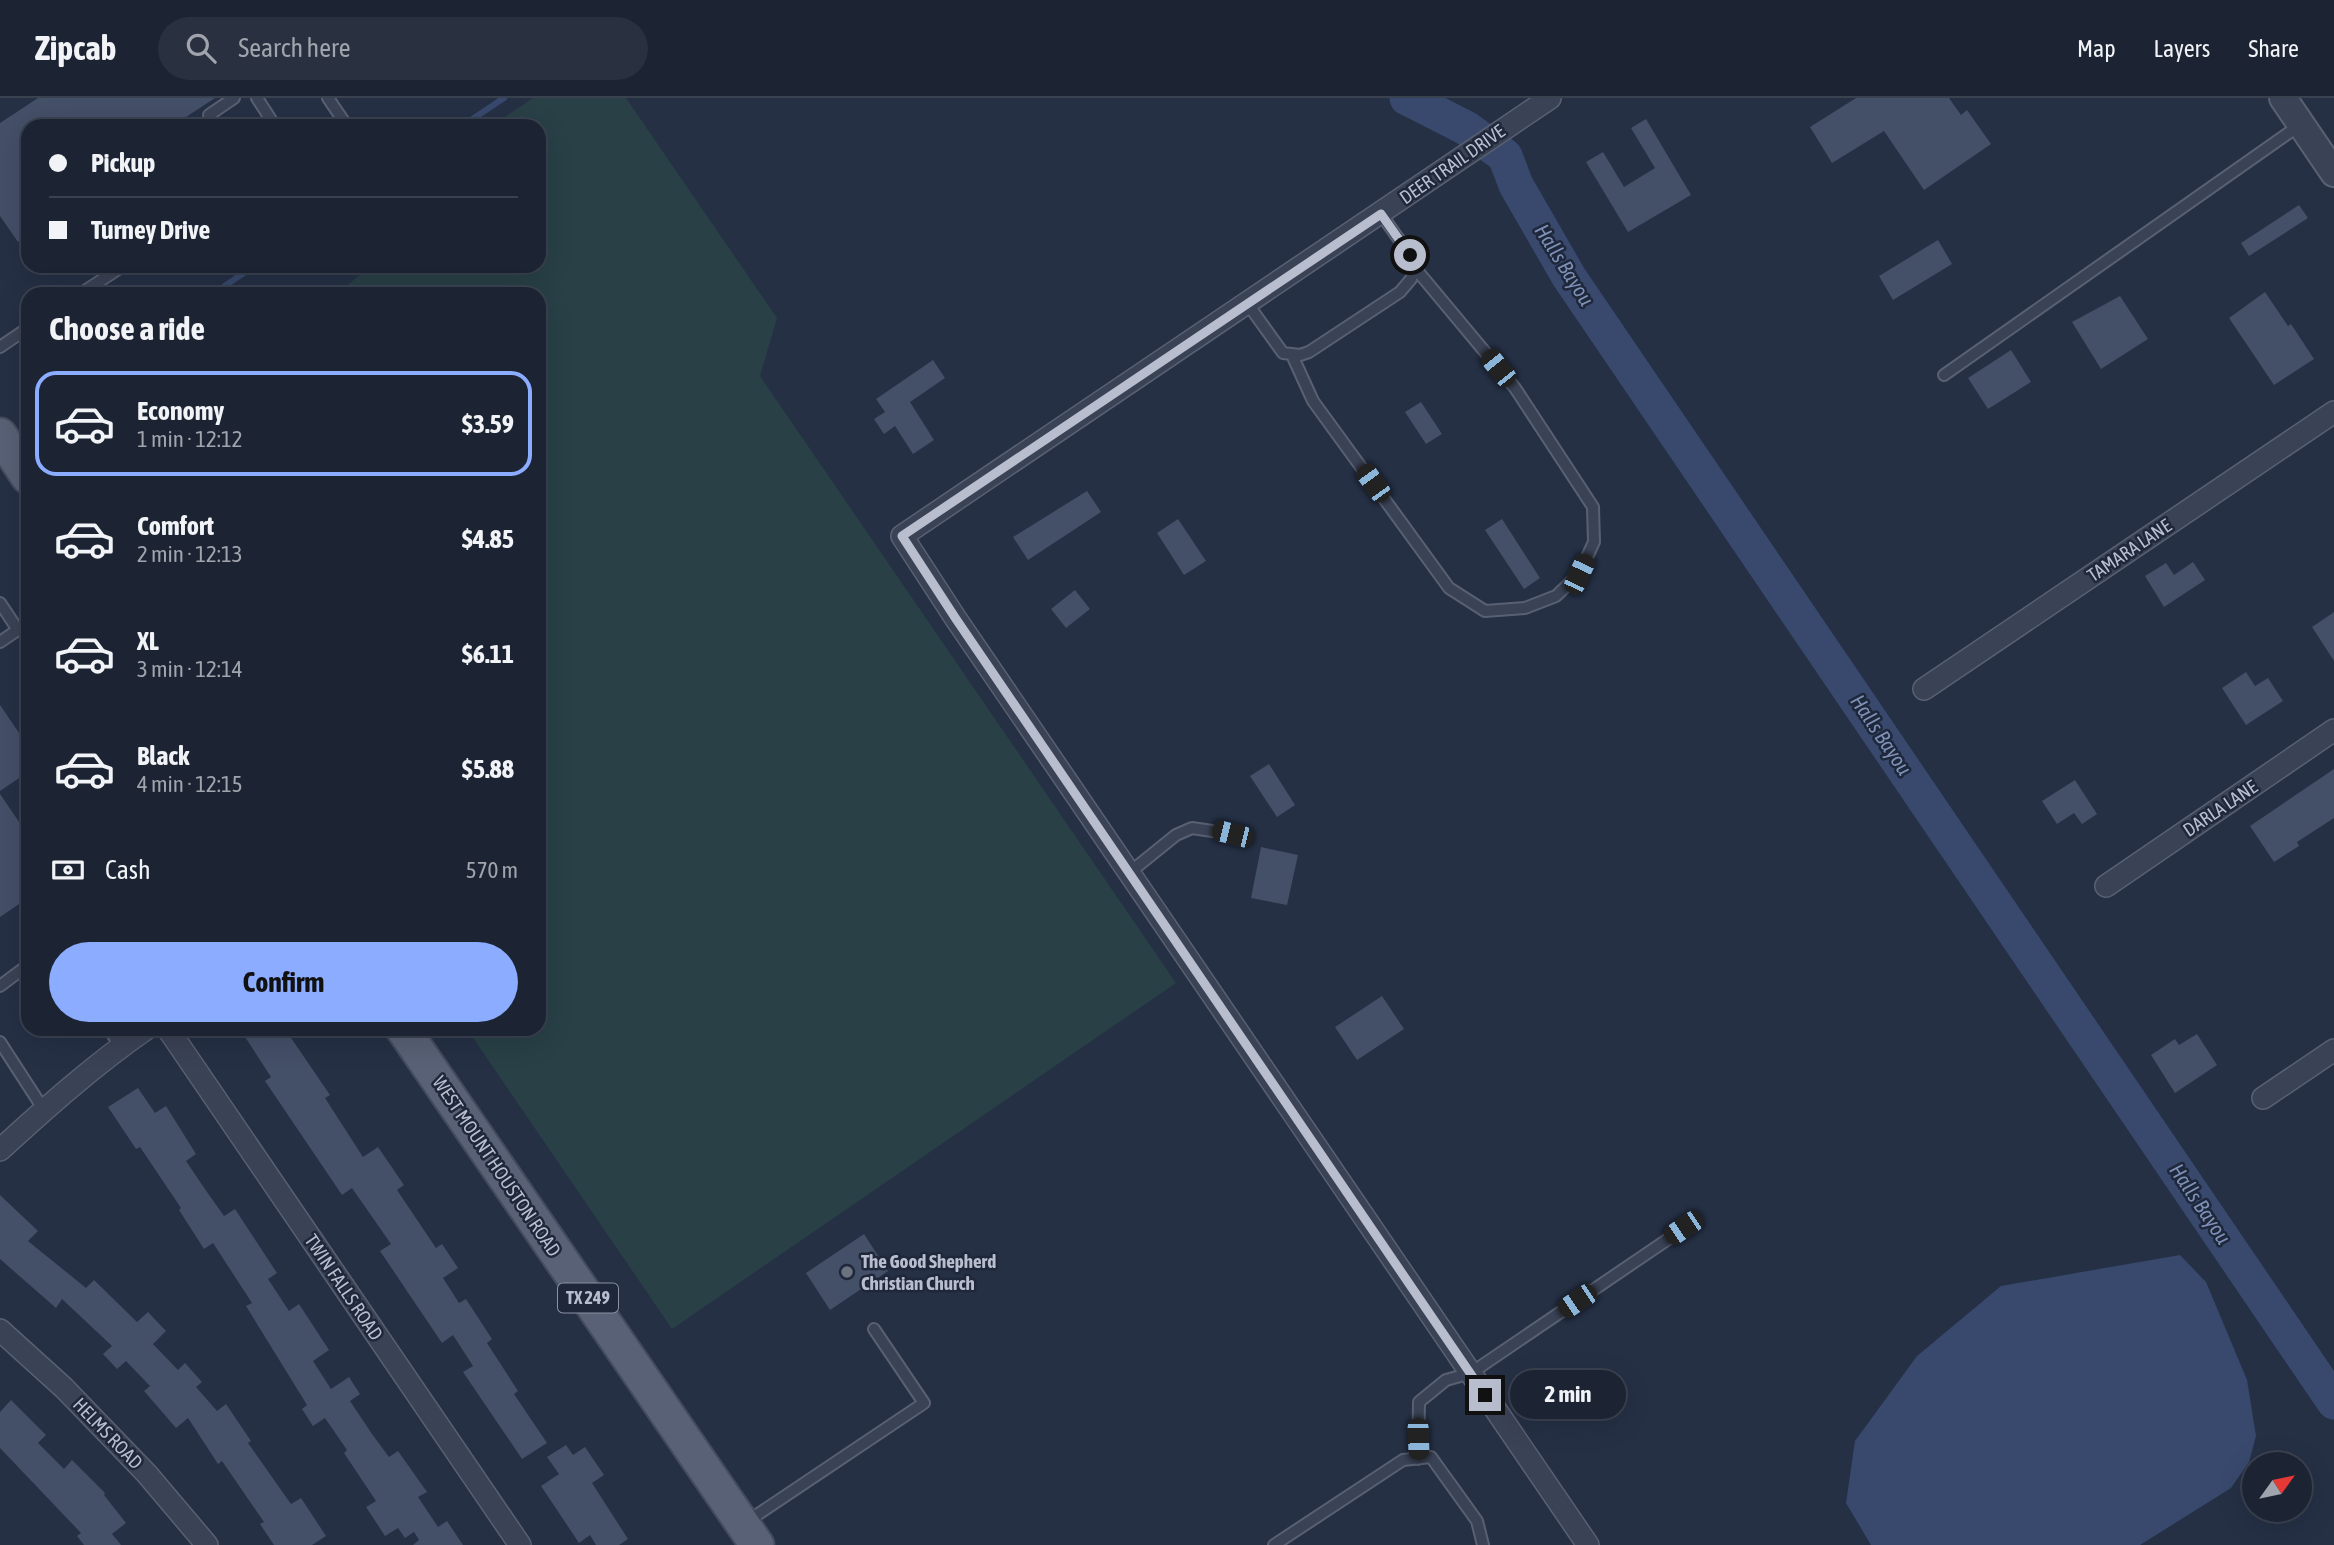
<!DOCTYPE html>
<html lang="en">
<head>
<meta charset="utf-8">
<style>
	body { margin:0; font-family:"Asap Condensed",sans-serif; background:#293040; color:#f1f3f6; height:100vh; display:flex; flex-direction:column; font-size:26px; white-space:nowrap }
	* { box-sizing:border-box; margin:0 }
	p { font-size:23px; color:#a0a4ac }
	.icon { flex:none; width:38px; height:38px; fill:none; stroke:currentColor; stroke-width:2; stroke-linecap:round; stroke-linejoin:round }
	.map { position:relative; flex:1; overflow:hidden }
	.panel { position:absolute; left:21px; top:189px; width:525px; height:749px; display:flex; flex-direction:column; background:#1c2434; border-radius:21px; box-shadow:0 7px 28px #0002,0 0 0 2px #3a414f }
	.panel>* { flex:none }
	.guide { position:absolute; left:21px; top:21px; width:525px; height:154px; border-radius:21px; box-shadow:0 7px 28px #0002,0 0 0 2px #3a414f; display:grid; align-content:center; height:154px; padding:0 28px; background:#1c2434 }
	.needle { width:46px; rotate:57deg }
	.fabs { position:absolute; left:2242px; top:1354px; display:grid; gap:14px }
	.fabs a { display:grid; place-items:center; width:70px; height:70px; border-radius:50%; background:#1c2434; box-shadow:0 7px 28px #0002,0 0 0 2px #3a414f; font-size:35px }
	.end { position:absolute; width:32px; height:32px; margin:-16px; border:9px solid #b8bece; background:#111; box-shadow:0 0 0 4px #111 }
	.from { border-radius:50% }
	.bubble { position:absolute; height:49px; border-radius:24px; background:#1c2434; box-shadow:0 7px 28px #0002,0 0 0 2px #3a414f; font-size:23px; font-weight:700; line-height:49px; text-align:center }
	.car { position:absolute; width:21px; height:42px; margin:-21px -10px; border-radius:9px; box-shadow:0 0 5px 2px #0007; background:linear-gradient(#222 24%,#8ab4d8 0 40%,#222 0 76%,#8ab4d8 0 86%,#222 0) }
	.guide b { display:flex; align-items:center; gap:24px; height:66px; font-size:26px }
	.guide b+b { border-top:2px solid #3a414f }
	.guide i { width:18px; height:18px; background:#f1f3f6 }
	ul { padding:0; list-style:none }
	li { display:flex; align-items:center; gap:21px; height:105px; margin:0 14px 10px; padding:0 14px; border:4px solid transparent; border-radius:21px }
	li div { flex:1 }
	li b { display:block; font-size:26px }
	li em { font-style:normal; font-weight:700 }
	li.active { border-color:#8cacff }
	li>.icon { width:63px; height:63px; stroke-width:1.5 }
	h2 { padding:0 28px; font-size:32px; line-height:84px }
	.pay { display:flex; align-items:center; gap:18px; height:77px; padding:0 28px; font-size:26px }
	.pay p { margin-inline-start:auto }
	.primary-button { display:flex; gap:14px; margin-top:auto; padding:14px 28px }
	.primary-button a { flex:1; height:80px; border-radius:42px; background:#8cacff; color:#111; font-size:28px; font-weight:700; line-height:80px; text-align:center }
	header { display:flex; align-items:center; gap:42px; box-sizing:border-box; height:98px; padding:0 35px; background:#1c2434; border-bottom:2px solid #3a414f }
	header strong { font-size:33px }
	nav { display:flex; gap:38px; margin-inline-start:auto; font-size:24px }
	.search { width:490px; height:63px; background:#293040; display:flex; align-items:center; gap:18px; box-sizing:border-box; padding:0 24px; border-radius:38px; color:#a0a4ac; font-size:26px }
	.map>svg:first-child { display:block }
	.green { fill:#284046 }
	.water { fill:#38496d }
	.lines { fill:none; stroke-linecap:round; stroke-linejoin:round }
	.stream { stroke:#38496d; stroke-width:6 }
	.river { stroke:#38496d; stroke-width:35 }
	.building { fill:#444f68 }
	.service-casing { stroke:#596072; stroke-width:14 }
	.minor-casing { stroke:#596072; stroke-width:24 }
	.tertiary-casing { stroke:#596072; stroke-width:30 }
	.primary-casing { stroke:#444b5e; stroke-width:37 }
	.service { stroke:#3a4255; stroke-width:10 }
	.minor { stroke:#3a4255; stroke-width:21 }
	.tertiary { stroke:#3a4255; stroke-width:26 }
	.primary { stroke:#586175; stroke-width:33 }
	.route { stroke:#b8bece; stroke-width:9 }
	.worship-dot { fill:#6b7280; stroke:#1f273a; stroke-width:2.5 }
	.labels { text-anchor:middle; stroke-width:5; stroke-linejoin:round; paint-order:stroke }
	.shield { fill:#1f273a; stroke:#8a91a2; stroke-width:2 }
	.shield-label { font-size:18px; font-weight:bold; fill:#b8bece }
	.street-label { font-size:19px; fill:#b8bece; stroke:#1f273a }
	.poi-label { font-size:19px; font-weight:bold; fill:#b8bece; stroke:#1f273a; text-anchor:start }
	.water-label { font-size:21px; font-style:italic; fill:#7d90b7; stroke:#1f273a }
</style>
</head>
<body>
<header>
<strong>Zipcab</strong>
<div class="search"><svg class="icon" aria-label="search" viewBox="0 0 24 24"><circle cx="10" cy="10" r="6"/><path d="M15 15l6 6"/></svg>Search here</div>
<nav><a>Map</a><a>Layers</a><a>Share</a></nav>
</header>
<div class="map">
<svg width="2334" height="1447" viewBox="0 0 2334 1447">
	<rect width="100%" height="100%" fill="#253045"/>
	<path class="green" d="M533,0H626L777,220L760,278L1176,885L672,1231L467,931H539V196H337L370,168H539V28H492Z"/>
	<path class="water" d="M2180,1157L2206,1184L2247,1282L2256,1338L2249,1364L2231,1390L2140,1447H1871L1846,1405L1855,1343L1917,1258L2001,1188Z"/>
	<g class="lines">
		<path class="stream" d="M462,28L504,0
			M213,196L254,168"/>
		<path class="river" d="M1407,0L1466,30L1505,58L1516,87L1569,179L2334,1304"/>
	</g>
	<path class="building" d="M38,0H215L183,21L188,28H28V137L18,144L0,118V25Z
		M1856,0H1949L1961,17L1967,12L1991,46L1924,92L1884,33L1832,65L1810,29Z
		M1646,21L1691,97L1628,134L1586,64L1603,54L1624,89L1655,70L1631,30Z
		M2299,107L2308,120L2249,158L2241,145Z
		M1938,142L1952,166L1893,202L1879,178Z
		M2265,194L2288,228L2291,226L2314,261L2274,287L2229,220Z
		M2120,198L2148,241L2101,271L2072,224Z
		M2011,252L2031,284L1988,311L1968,280Z
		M933,262L945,280L910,304L934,342L913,356L895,328L884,336L874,321L885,314L876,301Z
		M1421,304L1442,336L1426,346L1405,314Z
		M1087,393L1101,414L1028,462L1013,439Z
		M1178,421L1206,463L1184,477L1157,435Z
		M1502,421L1540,480L1524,491L1485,432Z
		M2193,464L2205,482L2164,509L2145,478L2166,465L2174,477Z
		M1075,492L1090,511L1066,530L1051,511Z
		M2334,514V563L2312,529Z
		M2246,574L2255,588L2268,580L2283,603L2246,627L2222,590Z
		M0,607L28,648V674L0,693Z
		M1269,666L1295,707L1277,719L1250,678Z
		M2334,671V720L2297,744L2299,748L2274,764L2250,728Z
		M2075,682L2097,716L2082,726L2074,715L2057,726L2042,703Z
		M0,696L28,737V800L0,819Z
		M1261,749L1298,757L1287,807L1251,800Z
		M1382,898L1404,931L1357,962L1335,929Z
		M240,931H285L330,997L325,1000L363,1059L378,1049L404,1087L397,1092L436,1150L442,1146L458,1170L443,1180L459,1205L466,1201L492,1241L487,1245L518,1293L514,1296L547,1345L522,1361L463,1274L473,1268L453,1237L442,1245L380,1153L391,1146L352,1090L342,1097L265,983L271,979Z
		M2197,936L2217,967L2175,995L2151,957L2175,941L2179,947Z
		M138,990L155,1015L166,1008L196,1056L186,1063L207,1094L224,1118L235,1111L277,1175L268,1181L289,1213L299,1206L329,1252L313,1263L331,1291L349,1279L360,1296L350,1303L372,1336L389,1359L398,1353L427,1394L418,1399L438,1429L447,1423L463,1447H413L419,1442L414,1434L405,1440L398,1430L385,1438L366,1409L376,1403L344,1355L347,1352L325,1320L313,1328L302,1311L307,1307L246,1208L252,1205L213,1145L204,1151L179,1112L181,1110L140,1049L136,1051L108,1009Z
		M0,1097L38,1133L28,1143L86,1190L94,1182L137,1224L148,1214L166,1233L153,1246L178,1272L185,1265L202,1284L196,1289L217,1313L226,1306L251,1343L248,1345L291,1406L301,1400L326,1438L312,1447H274L260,1426L264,1424L222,1363L218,1366L188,1320L176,1330L144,1293L150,1288L126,1263L117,1271L103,1256L112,1248L62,1201L56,1210L0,1161Z
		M864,1136L888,1173L830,1212L806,1175Z
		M11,1302L46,1337L38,1345L64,1371L72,1362L105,1395L104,1397L126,1425L112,1436L121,1447H84L77,1438L81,1435L0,1350V1314Z
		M566,1347L573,1357L585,1349L604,1377L592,1385L628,1441L619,1447H596L590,1437L579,1445L541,1388L559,1376L547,1359Z"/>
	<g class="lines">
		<g class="service-casing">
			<path id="service" d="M257,0L275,28
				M328,0L345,25L341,28
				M216,28L209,17L234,0
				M80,196L123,168
				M1247,205L1283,255L1300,257L1309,254L1400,194L1411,181L1415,170L1410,157L1381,116
				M0,249L28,230
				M1292,257L1313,303L1449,490L1485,513L1525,510L1556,498L1579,476L1594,444L1593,409L1515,290L1415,170
				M1944,277L2300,27
				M0,505L18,532
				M0,544L28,525
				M1129,775L1176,737L1192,730L1232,736
				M0,888L28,867
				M109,931L121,949
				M0,944L44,1012
				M1418,1361L1419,1304L1446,1282L1471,1275L1683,1131
				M745,1425L924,1305L874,1231
				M1274,1447L1403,1362L1431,1359L1477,1423L1483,1447"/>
		</g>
		<g class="minor-casing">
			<path id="minor" d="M1550,0L902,438L956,521L1588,1447
				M1924,591L2334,314
				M2106,788L2334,632
				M168,931L520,1447
				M2263,1000L2334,952
				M0,1052C47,1009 94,967 146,931
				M0,1232L64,1290L147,1376L207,1447"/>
		</g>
		<g class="tertiary-casing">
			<path id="tertiary" d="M2283,0L2334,75"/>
		</g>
		<g class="primary-casing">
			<path id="primary" d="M0,337L28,379
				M403,931L757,1447"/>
		</g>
		<use href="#service" class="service"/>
		<use href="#minor" class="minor"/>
		<use href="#tertiary" class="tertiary"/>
		<use href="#primary" class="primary"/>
	</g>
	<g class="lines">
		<path class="route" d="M1410,157L1381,116L902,438L956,521L1485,1297"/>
	</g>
	<circle class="worship-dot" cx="847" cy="1174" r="7"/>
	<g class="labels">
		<rect class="shield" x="558" y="1185.5" width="60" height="29" rx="5"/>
		<g class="shield-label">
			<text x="588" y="1206">TX 249</text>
		</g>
		<g class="street-label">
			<text transform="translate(1452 66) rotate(-35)" y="7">DEER TRAIL DRIVE</text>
			<text transform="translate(2129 452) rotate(-34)" y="7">TAMARA LANE</text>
			<text transform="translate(2220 710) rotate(-34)" y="7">DARLA LANE</text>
			<text transform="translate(497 1068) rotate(56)" y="7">WEST MOUNT HOUSTON ROAD</text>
			<text transform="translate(344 1189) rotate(56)" y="7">TWIN FALLS ROAD</text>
			<text transform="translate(108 1335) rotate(46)" y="7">HELMS ROAD</text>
		</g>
		<g class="poi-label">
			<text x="861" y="1170">The Good Shepherd<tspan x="861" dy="22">Christian Church</tspan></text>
		</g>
		<g class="water-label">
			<text transform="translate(1564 167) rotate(58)" y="7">Halls Bayou</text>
			<text transform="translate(1881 637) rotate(56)" y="7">Halls Bayou</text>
			<text transform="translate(2200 1106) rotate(56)" y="7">Halls Bayou</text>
		</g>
	</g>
</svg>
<div class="fabs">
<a><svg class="needle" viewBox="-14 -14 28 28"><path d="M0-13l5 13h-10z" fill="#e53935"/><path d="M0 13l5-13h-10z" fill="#a0a4ac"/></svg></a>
</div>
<i class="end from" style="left:1410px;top:157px"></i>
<i class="end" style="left:1485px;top:1297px"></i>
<div class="bubble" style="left:1510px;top:1272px;width:116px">2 min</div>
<i class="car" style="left:1498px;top:270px;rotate:321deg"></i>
<i class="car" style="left:1373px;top:385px;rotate:324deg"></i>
<i class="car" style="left:1579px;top:476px;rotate:25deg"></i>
<i class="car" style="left:1232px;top:736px;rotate:284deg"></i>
<i class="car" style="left:1683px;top:1130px;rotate:236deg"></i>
<i class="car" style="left:1577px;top:1203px;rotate:236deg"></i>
<i class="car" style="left:1418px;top:1341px;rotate:178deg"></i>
<div class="guide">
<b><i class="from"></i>Pickup</b>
<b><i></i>Turney Drive</b>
</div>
<section class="panel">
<h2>Choose a ride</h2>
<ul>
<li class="active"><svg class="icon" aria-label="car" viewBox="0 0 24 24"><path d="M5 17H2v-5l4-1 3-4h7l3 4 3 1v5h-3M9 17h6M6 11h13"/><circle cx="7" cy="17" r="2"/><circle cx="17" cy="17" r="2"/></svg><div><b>Economy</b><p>1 min · 12:12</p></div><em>$3.59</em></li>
<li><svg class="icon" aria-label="car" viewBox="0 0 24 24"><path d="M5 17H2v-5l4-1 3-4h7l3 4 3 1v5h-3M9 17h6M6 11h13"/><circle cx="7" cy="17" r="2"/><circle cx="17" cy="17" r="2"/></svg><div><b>Comfort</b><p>2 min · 12:13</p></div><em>$4.85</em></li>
<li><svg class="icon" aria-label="car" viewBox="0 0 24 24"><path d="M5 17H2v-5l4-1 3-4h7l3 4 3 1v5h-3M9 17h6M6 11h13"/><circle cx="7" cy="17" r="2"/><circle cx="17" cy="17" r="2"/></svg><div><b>XL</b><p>3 min · 12:14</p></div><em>$6.11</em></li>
<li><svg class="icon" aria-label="car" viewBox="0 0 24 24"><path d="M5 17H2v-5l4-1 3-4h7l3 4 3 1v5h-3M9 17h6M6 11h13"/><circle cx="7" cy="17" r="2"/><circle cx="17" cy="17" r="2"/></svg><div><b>Black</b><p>4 min · 12:15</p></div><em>$5.88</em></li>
</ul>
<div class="pay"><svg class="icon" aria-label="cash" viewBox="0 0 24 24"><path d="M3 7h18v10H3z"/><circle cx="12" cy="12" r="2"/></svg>Cash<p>570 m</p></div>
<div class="primary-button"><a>Confirm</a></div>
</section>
</div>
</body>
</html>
